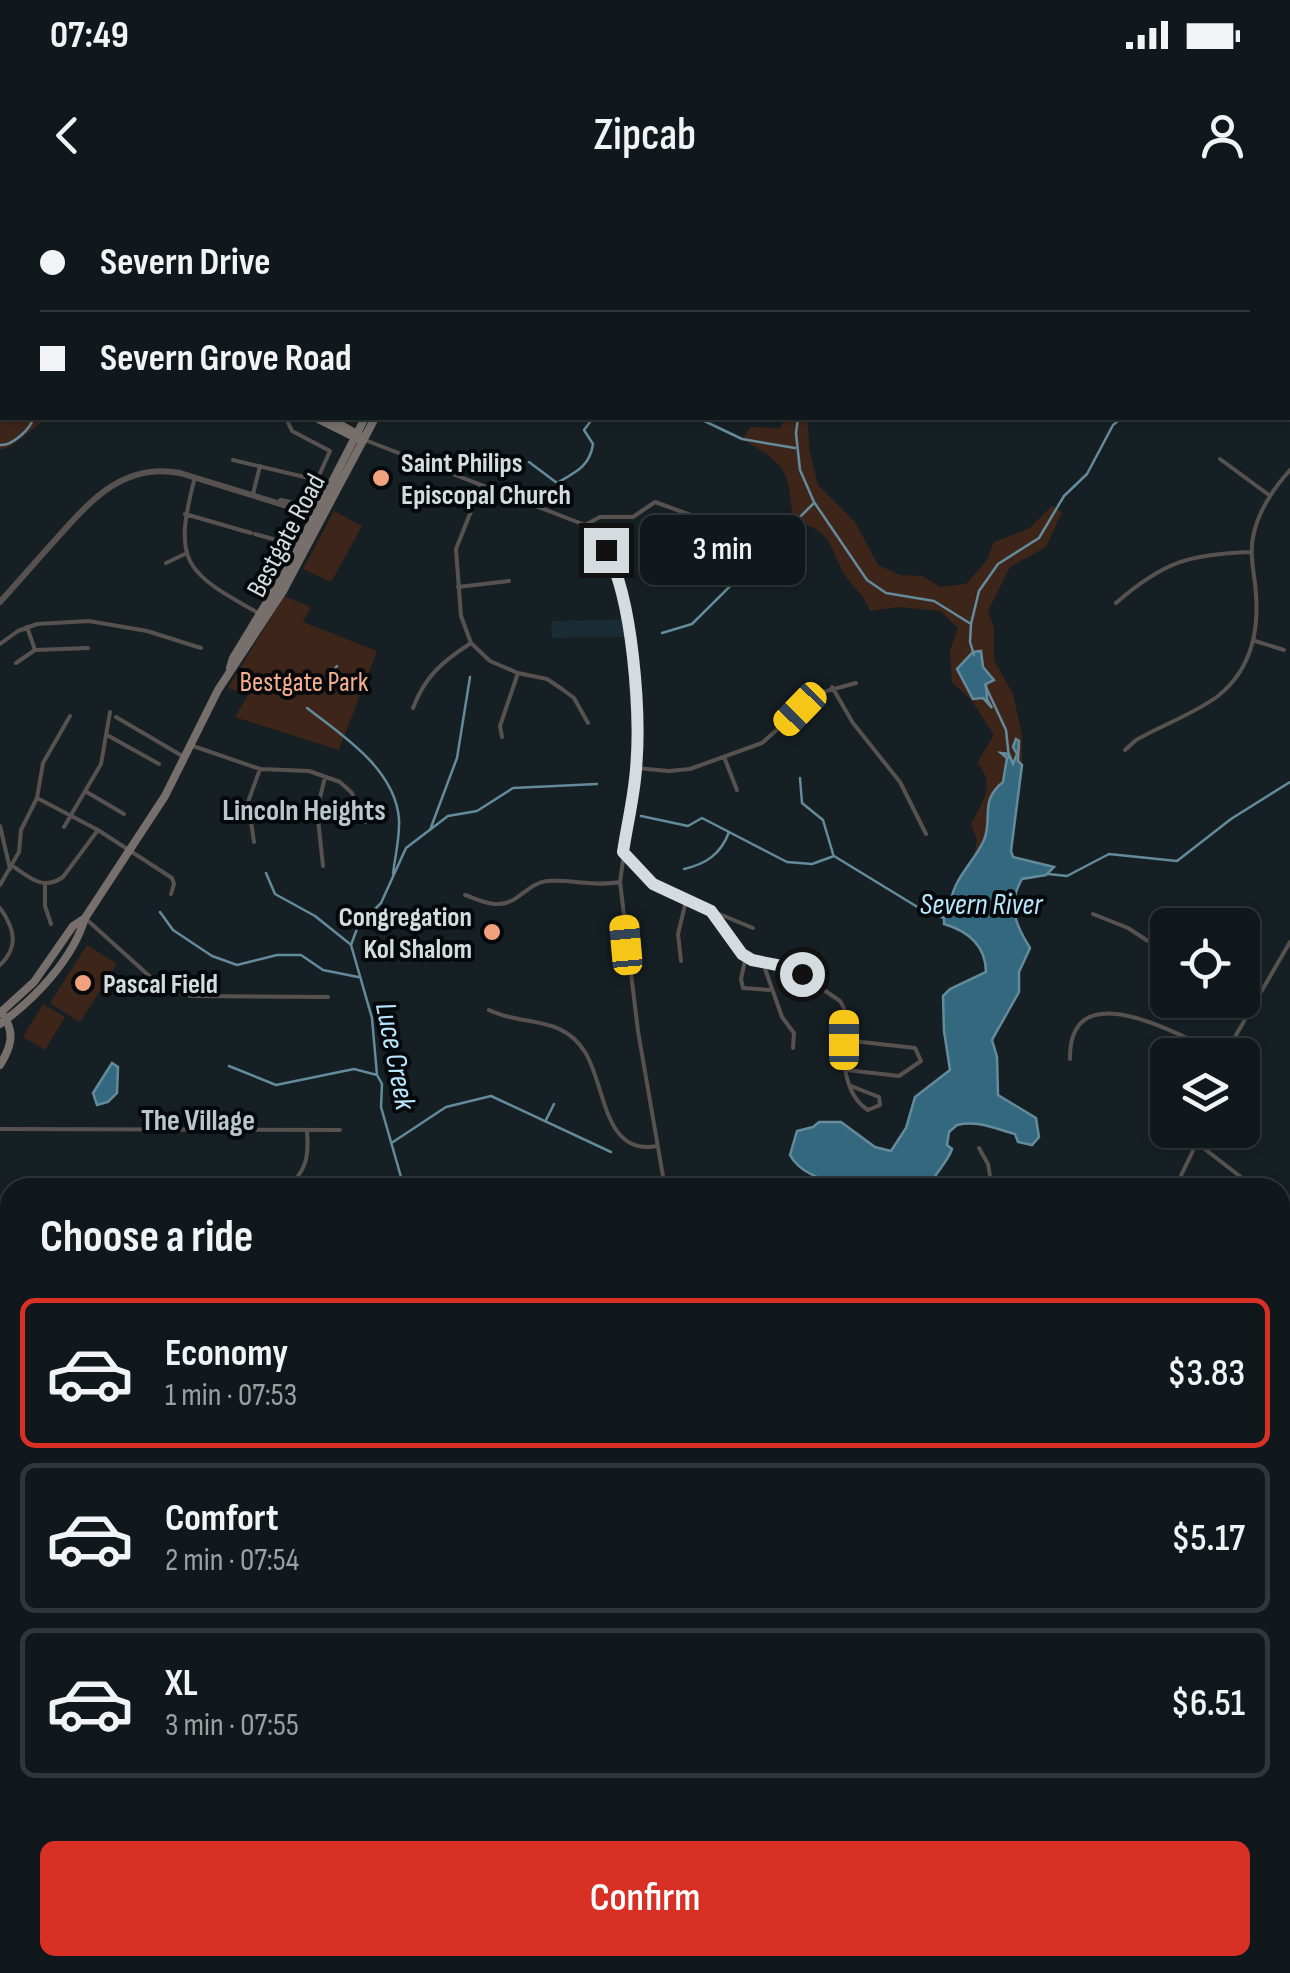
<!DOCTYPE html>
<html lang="en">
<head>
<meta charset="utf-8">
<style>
	body { margin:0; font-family:"Sofia Sans Condensed",sans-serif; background:#1e2528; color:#f1f3f6; height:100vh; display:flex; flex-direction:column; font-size:38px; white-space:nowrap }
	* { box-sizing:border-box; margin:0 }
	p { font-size:32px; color:#9ca0a3 }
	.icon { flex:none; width:55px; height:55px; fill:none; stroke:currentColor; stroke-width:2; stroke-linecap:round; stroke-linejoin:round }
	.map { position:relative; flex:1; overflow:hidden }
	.details { position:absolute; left:0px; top:978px; width:1290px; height:798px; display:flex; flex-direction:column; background:#10181b; border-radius:30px 30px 0 0; box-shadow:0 2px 8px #0004,0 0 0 2px #30373a }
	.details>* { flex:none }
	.guide { position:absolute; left:0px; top:0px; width:1290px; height:220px; box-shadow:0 2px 8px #0004,0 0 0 2px #30373a; display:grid; align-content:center; height:220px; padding:0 40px; background:#10181b }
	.fabs { position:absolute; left:1150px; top:708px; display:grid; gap:20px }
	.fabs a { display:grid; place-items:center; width:110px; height:110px; border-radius:15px; background:#10181b; box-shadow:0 2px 8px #0004,0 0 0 2px #30373a; font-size:50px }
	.end { position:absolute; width:45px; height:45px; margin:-22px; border:12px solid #d5dcdf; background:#111; box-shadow:0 0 0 5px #111 }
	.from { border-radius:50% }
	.bubble { position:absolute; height:70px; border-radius:15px; background:#10181b; box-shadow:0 2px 8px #0004,0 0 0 2px #30373a; font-size:32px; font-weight:600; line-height:70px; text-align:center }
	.car { position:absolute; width:30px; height:60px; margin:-30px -15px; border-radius:12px; box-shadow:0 0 8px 2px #0007; background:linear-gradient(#f5c518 24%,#345 0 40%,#f5c518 0 76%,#345 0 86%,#f5c518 0) }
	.guide b { display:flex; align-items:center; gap:35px; height:95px; font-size:38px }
	.guide b+b { border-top:2px solid #30373a }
	.guide i { width:25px; height:25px; background:#f1f3f6 }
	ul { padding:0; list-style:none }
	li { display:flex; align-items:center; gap:30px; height:150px; margin:0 20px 15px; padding:0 20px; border:5px solid #30373a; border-radius:15px }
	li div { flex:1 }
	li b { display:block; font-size:38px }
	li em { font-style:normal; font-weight:600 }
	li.on { border-color:#d93025 }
	li>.icon { width:90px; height:90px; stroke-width:1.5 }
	h2 { padding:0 40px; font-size:45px; line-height:120px }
	.action { display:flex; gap:20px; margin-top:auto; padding:20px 40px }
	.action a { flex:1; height:115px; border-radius:15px; background:#d93025; color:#fff; font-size:40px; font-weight:600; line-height:115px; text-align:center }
	.status { display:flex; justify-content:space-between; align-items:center; height:70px; padding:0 50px; background:#10181b; direction:ltr }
	.status svg { height:28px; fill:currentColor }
	header { display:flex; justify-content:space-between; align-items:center; height:130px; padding:0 40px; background:#10181b; font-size:45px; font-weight:600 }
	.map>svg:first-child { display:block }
	.built { fill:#1b2b33 }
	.green { fill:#3e251a }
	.water { fill:#34687f; stroke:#648b9c; stroke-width:2.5 }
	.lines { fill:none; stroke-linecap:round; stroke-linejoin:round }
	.stream { stroke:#648b9c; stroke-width:2.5 }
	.minor { stroke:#575250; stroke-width:4 }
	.tertiary { stroke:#575250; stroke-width:6 }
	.secondary { stroke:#776f6b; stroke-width:8 }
	.motorway { stroke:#a69a94; stroke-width:11 }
	.route { stroke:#d5dcdf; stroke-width:12 }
	.poi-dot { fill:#f1a17d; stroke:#05090b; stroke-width:4 }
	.labels { text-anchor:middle; stroke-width:8; stroke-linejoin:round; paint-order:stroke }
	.poi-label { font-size:28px; font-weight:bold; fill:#d5dcdf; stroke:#05090b; text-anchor:start }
	.street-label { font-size:28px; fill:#d5dcdf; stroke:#05090b }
	.park-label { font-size:28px; fill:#f8af8f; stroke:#05090b }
	.neighbourhood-label { font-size:30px; font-weight:bold; fill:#bac7cd; stroke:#05090b }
	.water-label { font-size:30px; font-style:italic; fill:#b7e6fd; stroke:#05090b }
</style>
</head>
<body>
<div class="status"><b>07:49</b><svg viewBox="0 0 49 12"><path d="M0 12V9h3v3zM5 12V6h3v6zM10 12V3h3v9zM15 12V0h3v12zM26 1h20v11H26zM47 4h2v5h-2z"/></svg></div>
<header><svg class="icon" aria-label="back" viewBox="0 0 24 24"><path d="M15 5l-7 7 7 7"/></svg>Zipcab<svg class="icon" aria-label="person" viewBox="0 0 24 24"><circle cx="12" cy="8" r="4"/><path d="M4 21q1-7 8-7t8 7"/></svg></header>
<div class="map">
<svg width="1290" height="1773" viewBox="0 0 1290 1773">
	<rect width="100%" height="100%" fill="#162024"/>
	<path class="built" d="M627,419L628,437L552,438L551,421Z"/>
	<path class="green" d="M6,218H47L11,246L0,250V222Z
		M784,218H808L809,249L818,285L855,322L878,365L900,375L922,376L941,387L966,384L987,360L994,342L1030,328L1052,306L1062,312L1046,347L1010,367L988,411L994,428V460L1013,494L1022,535V565L974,657L977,640L971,624C982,602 997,584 977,563L994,535L972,501L952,482L950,451L958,428L940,411L899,407L870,411C863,393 857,392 847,378C829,352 836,329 793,322C788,269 788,266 742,239L751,227L780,228Z
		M334,311L362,326L331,382L303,369Z
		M284,396L311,407L303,422L377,451L339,550L235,517L248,495L228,488Z
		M87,745L117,764L80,822L50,803Z
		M43,804L65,817L45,850L23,837Z"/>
	<path class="water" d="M981,451L983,467L994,480L986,484L987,499L992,508L983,498L973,499L957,469L973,452Z
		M1016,539L1019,541L1018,561L1022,565L1011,651L1013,657L1054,667L1046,675L1022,679C1007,705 1015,724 1030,748L1019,772V792L992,840L997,857L998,895L1036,918L1039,937L1032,945L1018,942L1015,934C995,929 979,920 957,925L949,932L947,945L952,949C947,964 933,974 930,987C893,988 810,993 790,955L797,931L813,927L819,922H841L875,947L891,951L906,928L915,897L950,870L944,831L943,796L950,789L986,772C986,746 968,731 944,724V715L950,711C950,680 972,666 984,640C993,619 979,601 1003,582L1007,558L1001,553L1009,554L1013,564L1017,554L1013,547Z
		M112,863L118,867L117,893L108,902L97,905L93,893Z
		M1280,1426L1290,1427V1564L1280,1567Z
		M10,1633V1765H1280V1659L1290,1690V1773H0V1643Z"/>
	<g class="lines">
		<path class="stream" d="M885,2L886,0
			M2,110V126
			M698,218L742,239L795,248
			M798,218L796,233L800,270L814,302L867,380L886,393L934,401L971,424L970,442L974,455
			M0,245C12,246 31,229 33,218
			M529,262L557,283C576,272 590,266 593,244L584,230L593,218
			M971,424L979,391L998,364L1039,338L1064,296L1087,274L1113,225L1122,218
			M662,433L692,424L814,303
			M985,485L1006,530L1009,558
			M313,493L337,466
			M307,508C343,536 395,569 399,619C400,637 395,657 393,674
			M800,578L802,603L823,620L833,654
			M641,616L688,626L702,618L787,662L812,664L834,656L924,711L944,718
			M430,630L457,558L470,477
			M684,669C706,664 721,654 729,632
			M266,673L275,694L315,716L350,744
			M1048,674L1067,676L1109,654L1177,661L1231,619L1290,582
			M160,712L173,730L212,756L237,765L277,755H301L323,770L358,777
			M229,866L276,885L354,869L377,875
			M546,920L554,904
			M393,942L446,907L491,896L611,952
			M397,988L401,977L381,907L382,884L377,875L372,818L351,745L358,726L381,703L406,648L448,616L477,611L513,588L597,584"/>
		<path class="minor" d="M616,0L621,2
			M762,0L766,2
			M275,2L278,0
			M562,2L563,0
			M668,2L669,0
			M1181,2L1183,0
			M365,240L585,325L600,341L617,369L628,423L636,568L620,682L638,831L665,988
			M1220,259L1269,295
			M233,260L317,280L330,251L292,231L286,218
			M195,277C172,364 185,372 260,414
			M481,286L456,349L461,416L471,443L490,461L518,473L547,479L562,489L574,498L588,523
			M253,294L260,266
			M185,314L251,333
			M585,325L600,317H633L655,302L702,319L726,315
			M255,334L298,346
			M166,363L187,353
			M458,387L509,381
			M1116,403C1163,362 1189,354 1251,352
			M27,427L35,450
			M1255,441L1284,450
			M0,444L18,431L37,424L89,421L147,431L201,448
			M16,463L35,450L88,448
			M832,487L853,523L900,582L926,634
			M413,508C425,476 443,461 471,443
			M116,517L184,557
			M107,535L159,564
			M502,537L500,526L518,473
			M190,545L260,569L309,571L340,582L352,593L365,622
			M1125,550L1136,540C1162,525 1194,514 1218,496C1254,467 1260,426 1255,383C1253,368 1250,352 1253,337C1258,311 1272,290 1290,270
			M724,557L737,590
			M636,568L669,571L690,569L762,543L819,493L856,483
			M85,591L124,614
			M37,598L98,630L172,678L174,684L171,694
			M0,626L10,669
			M64,627L101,564L110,512
			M254,642L248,602L260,569
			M623,652L653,684L711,711L742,754L763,763L792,768L840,801L844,808C844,840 837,890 868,910L880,905L879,897L851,886
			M323,666L317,610L325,577
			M14,667C31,678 43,691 63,677L98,630
			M0,685L19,652L21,630L37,598L43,563L70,516
			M45,685V706L51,724
			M465,695C474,698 486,704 496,704C517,706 527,683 547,681C571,679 595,687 620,682
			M0,708C15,729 19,747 0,765
			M712,711L753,728
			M1093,714L1128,728L1168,754
			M85,718L156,782L169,790L191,796L328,797
			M746,756L741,779L743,788L769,790
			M681,761L678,734L686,701
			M763,763L782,817L794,833L793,848
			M1242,798L1253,803
			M489,810C523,827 561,814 585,852C606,886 603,956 657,946
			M844,840L915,848L921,861L899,876L847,870
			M1225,854L1290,742
			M1070,859C1069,769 1182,837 1222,855
			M0,929L340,930
			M1197,943L1255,988
			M979,948L988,964L992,988
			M286,988C307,972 309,955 307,931
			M1008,988L1021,982
			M1175,988L1203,930
			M1280,1009L1288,1016
			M0,1063L10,1064
			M0,1254H10
			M0,1471L10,1479"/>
		<path class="tertiary" d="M0,68L2,65
			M281,301L322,310
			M0,402C19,381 38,359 57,338C91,300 124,262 180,273L316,315"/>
		<path class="secondary" d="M226,0L228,2
			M234,0L236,2
			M71,2L74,0
			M479,2L481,0
			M488,2L489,0
			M316,218L358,239
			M329,218L360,236
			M230,468L233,458L286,371L365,218
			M0,813L34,782L73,726L85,718L165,596L218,490L283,391L375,218
			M0,824C35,799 73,759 85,718
			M0,865C11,847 15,834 4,816"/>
		<path class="motorway" d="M0,9L2,8"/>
	</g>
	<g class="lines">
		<path class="route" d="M606,350C633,398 641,514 636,569C634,597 627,625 623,652L653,684L711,711L742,754L752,760L792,768L802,774"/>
	</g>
	<g class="poi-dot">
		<circle cx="381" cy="278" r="10"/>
		<circle cx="492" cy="732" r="10"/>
		<circle cx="83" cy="783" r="10"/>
	</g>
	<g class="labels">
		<g class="poi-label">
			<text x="401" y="272">Saint Philips<tspan x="401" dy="32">Episcopal Church</tspan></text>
			<text x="472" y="726" text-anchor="end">Congregation<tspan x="472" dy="32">Kol Shalom</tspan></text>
			<text x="103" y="793">Pascal Field</text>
		</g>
		<g class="street-label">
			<text transform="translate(285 335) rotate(-62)" y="10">Bestgate Road</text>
		</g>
		<g class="park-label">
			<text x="304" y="491">Bestgate Park</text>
		</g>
		<g class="neighbourhood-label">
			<text x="304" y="620">Lincoln Heights</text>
			<text x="198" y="930">The Village</text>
		</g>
		<g class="water-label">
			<text x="981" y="714">Severn River</text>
			<text transform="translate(396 856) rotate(79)" y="10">Luce Creek</text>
		</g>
	</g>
</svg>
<div class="fabs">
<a><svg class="icon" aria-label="locate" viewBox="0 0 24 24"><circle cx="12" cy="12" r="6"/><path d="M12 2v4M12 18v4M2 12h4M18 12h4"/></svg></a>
<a><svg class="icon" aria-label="layers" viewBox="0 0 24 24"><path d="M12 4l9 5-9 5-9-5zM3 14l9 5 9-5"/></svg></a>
</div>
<i class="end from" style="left:802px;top:774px"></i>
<i class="end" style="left:606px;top:350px"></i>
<div class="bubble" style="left:640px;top:315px;width:165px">3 min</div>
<i class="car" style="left:800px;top:509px;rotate:224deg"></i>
<i class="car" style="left:626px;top:745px;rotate:355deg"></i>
<i class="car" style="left:844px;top:840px;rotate:0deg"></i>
<div class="guide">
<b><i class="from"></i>Severn Drive</b>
<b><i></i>Severn Grove Road</b>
</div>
<section class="details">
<h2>Choose a ride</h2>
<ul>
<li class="on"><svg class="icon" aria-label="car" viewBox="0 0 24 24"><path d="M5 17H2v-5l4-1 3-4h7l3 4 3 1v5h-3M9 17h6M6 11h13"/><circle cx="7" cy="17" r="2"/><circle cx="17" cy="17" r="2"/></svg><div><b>Economy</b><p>1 min · 07:53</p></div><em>$3.83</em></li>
<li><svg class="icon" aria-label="car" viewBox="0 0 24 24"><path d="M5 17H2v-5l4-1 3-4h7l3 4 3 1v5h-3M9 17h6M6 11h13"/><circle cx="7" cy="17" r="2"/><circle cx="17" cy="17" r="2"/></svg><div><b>Comfort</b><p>2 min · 07:54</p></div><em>$5.17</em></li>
<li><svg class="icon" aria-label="car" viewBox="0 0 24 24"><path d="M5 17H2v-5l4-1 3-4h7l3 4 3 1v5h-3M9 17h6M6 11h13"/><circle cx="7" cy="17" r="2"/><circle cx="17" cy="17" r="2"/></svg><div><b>XL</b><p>3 min · 07:55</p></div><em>$6.51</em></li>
</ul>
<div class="action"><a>Confirm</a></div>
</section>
</div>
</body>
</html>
